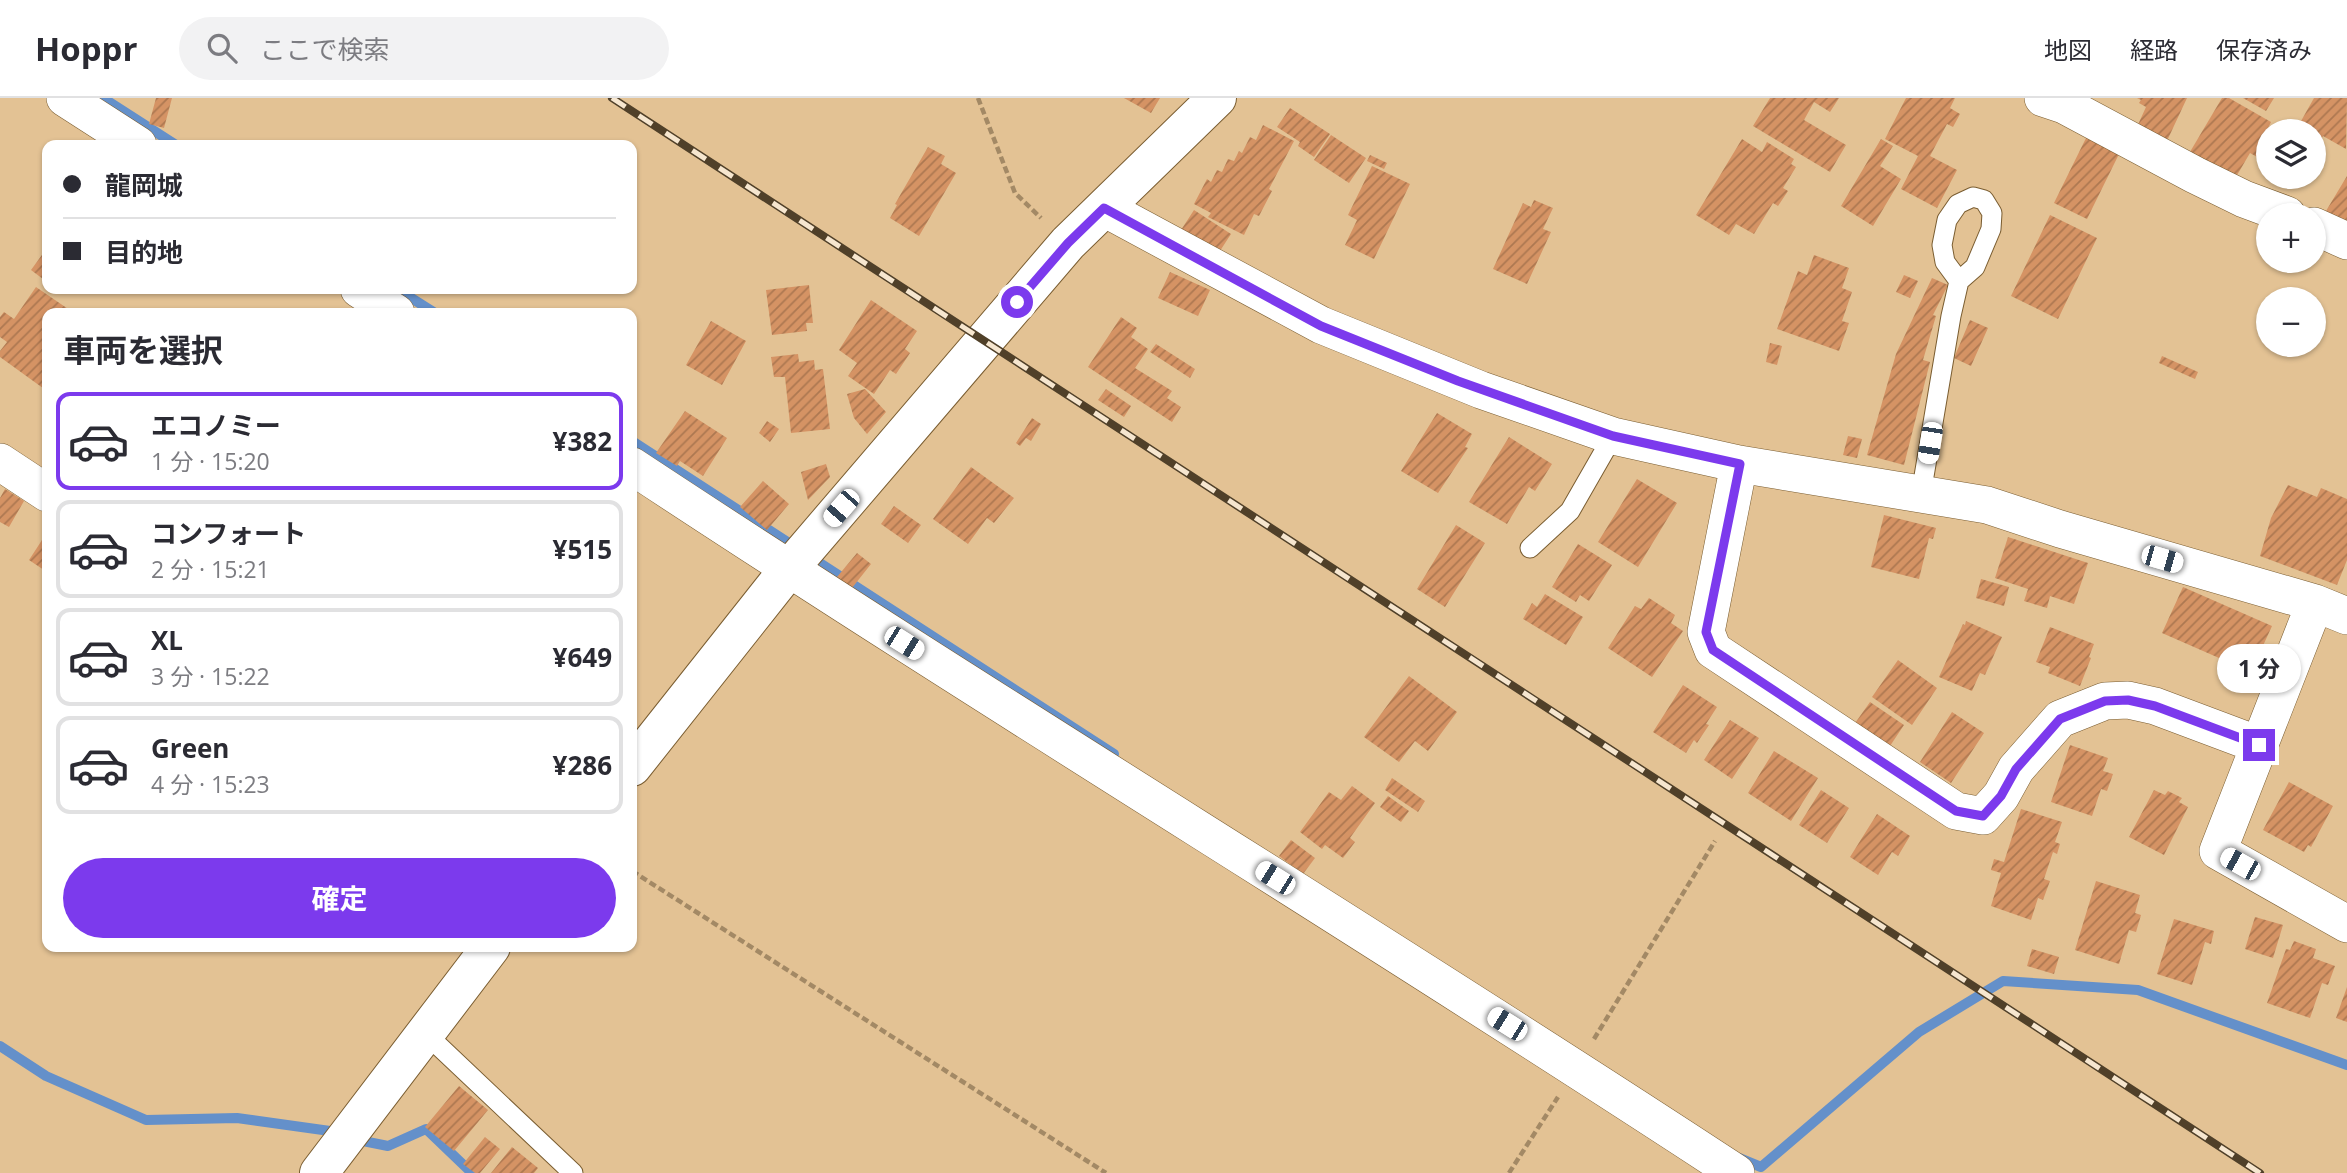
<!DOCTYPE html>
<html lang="ja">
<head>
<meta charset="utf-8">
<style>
	body { margin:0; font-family:"Open Sans","Noto Sans JP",sans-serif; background:#f2f2f3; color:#2b2b33; height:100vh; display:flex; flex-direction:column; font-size:26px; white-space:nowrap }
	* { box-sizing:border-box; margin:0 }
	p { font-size:23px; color:#7c7c81 }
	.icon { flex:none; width:38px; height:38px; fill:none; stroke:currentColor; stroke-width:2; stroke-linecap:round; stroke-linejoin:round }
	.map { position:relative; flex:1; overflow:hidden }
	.sheet { position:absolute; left:42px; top:210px; width:595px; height:644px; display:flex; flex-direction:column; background:#fff; border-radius:14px; box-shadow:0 2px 5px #0004 }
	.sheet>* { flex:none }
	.banner { position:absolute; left:42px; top:42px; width:595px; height:154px; border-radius:14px; box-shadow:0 2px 5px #0004; display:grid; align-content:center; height:154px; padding:0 21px; background:#fff }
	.fabs { position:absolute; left:2256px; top:21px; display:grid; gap:14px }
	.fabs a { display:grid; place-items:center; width:70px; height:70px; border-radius:50%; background:#fff; box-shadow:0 2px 5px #0004; font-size:35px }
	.end { position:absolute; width:32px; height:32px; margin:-16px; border:9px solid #7c3aed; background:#fff; box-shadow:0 0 0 4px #fff }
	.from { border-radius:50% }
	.bubble { position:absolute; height:49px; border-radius:24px; background:#fff; box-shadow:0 2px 5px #0004; font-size:23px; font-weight:700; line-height:49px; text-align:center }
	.car { position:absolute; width:21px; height:42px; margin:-21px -10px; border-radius:9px; box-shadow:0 0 5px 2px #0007; background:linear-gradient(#fff 24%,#345 0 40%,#fff 0 76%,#345 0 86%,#fff 0) }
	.banner b { display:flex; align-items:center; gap:24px; height:66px; font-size:26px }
	.banner b+b { border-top:2px solid #e1e1e2 }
	.banner i { width:18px; height:18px; background:#2b2b33 }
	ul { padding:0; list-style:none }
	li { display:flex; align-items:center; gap:21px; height:98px; margin:0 14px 10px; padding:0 7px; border:4px solid #e1e1e2; border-radius:14px }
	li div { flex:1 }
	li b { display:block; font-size:26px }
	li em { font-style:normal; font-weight:700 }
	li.current { border-color:#7c3aed }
	li>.icon { width:63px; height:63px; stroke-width:1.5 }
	h2 { padding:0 21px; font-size:32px; line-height:84px }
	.action { display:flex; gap:14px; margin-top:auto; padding:14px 21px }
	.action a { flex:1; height:80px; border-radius:42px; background:#7c3aed; color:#fff; font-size:28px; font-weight:700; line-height:80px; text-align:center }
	header { display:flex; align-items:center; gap:42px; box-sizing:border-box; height:98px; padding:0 35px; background:#fff; border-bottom:2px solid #e1e1e2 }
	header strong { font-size:33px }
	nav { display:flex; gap:38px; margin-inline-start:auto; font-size:24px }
	.search { width:490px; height:63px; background:#f2f2f3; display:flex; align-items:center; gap:18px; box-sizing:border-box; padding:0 24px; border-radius:38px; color:#7c7c81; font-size:26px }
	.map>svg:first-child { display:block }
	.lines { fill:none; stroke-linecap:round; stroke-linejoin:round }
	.stream { stroke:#6490ca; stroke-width:10 }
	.building { fill:url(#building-hatch) }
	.service-casing { stroke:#7a5d31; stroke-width:21 }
	.minor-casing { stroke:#7a5d31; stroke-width:38 }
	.tertiary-casing { stroke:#7a5d31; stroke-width:40 }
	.path { stroke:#a38965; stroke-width:4.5; stroke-dasharray:7 3.5; stroke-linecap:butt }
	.service { stroke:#fff; stroke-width:19 }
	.minor { stroke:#fff; stroke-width:37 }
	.tertiary { stroke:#fff; stroke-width:38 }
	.rail-casing { stroke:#504029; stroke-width:8 }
	.rail { stroke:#f6e6cf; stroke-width:5; stroke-dasharray:16; stroke-linecap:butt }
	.route { stroke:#7c3aed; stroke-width:9 }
</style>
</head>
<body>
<header>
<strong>Hoppr</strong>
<div class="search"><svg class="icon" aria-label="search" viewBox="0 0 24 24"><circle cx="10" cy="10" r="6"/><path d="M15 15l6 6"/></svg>ここで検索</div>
<nav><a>地図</a><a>経路</a><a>保存済み</a></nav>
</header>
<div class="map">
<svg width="2347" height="1075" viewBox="0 0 2347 1075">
	<defs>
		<pattern id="building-hatch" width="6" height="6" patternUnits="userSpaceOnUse" patternTransform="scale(1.75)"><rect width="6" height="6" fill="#d59364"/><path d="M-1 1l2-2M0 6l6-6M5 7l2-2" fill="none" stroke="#ad7851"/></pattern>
	</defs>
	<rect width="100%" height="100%" fill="#e3c294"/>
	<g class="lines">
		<path class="stream" d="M103,0L176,47
			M397,191L435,215
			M632,343L1114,656
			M0,948L46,978L146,1022L237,1020L330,1033
			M358,1042L388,1048L426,1031L472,1075
			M1739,1060L1761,1069L1919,934L2003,883L2138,892L2347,967"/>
	</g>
	<path class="building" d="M156,0H172L164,30L149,26Z
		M1124,0H1160L1151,15Z
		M1770,0H1839L1830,14L1814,4L1804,22L1846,47L1830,74L1753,28Z
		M1906,0H1955L1950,10L1960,16L1953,29L1947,26L1930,58L1957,72L1937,110L1901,91L1918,58L1885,41Z
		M2137,0H2187L2166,45L2136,31L2146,9L2139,5L2141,2Z
		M2222,0H2229L2271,24L2265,36L2268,38V44L2259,60L2250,55L2233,84L2184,64Z
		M2243,0H2274L2266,13Z
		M2314,0H2347L2346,51L2323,38L2318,45L2314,42V33L2296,32Z
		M1290,10L1330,36L1314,59L1298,48L1300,44L1277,29Z
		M1263,27L1294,43L1269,91L1272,93L1259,118L1254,116L1244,137L1208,119L1211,115L1194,106L1207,81L1211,84L1217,72L1222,74L1228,61L1234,63L1239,53L1242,55L1250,39L1256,42Z
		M1331,37L1366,60L1349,85L1314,62Z
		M2087,38L2120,54L2087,121L2054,105Z
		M1742,41L1762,54L1767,44L1794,61L1791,66L1796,69L1783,90L1788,93L1778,108L1773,105L1754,136L1736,126L1729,137L1696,117Z
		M1881,41L1893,48L1880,68L1901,81L1873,128L1841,108Z
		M928,49L945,58L941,66L956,75L919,138L890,120L897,107L895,106Z
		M1370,57L1387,65L1384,71L1367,63Z
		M1372,68L1410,86L1374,161L1345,147L1357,122L1348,117Z
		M2347,78V132L2323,118Z
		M1534,102L1553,110L1543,131L1551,134L1527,186L1493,171L1523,105L1531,109Z
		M1194,112L1231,136L1218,156L1181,132Z
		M2050,117L2097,140L2058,221L2011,198Z
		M47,150V184L31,172Z
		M1814,157L1849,170L1842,190L1852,194L1842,223L1849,225L1839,253L1777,231L1798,173L1807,177Z
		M1170,174L1210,192L1198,218L1158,200Z
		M1904,177L1918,183L1910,200L1896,194Z
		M1932,180L1948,187L1933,217L1936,218L1923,262L1930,264L1904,367L1867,357L1896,256Z
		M809,187L813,225H806L807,233L772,237L766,192Z
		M36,189L74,215H47V293L0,259V253L7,244L0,239V219L4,214L14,221Z
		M871,202L917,233L905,251L910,255L896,276L890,272L874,296L848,278L857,265L839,252Z
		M1121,219L1137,230L1131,239L1148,251L1135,270L1172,293L1167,300L1181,309L1172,324L1088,269Z
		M1970,222L1988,230L1971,268L1954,260Z
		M711,223L746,243L722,287L686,267Z
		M1770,245L1782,248L1777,267L1766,264Z
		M1156,246L1195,271L1190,280L1150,254Z
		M798,256L799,264L814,262L815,272L823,271L830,331L791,335L785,279H774L771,259Z
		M2162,258L2198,274L2195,281L2159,265Z
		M865,291L886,314L867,336L854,320L847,296Z
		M1106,291L1131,308L1124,319L1098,302Z
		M685,313L727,340L703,378L680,363L677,368L656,355Z
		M1437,315L1472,336L1465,349L1468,350L1438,395L1401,373Z
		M1032,320L1041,326L1031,343L1026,340L1020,348L1016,345Z
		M767,323L779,331L770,344L759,335Z
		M1848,338L1862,341L1857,360L1843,357Z
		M1509,339L1552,366L1535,393L1529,389L1507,426L1469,404Z
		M826,366L830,379L808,402L801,374Z
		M971,369L1014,400L994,425L987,420L968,446L933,421Z
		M1637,381L1677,405L1638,469L1598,444Z
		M763,383L789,406L767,432L740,409Z
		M2288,387L2317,399L2321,390L2347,401V462L2337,487L2260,458L2271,420Z
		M5,391L24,403L9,429L0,424V400Z
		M894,408L921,427L908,445L881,426Z
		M1884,417L1936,430L1933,441L1929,440L1919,481L1871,469Z
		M1456,427L1485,445L1445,509L1417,491Z
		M44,439L47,442V474L29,462Z
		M2008,439L2088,465L2074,506L2050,498L2047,510L2024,503L2028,491L1995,480Z
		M1578,446L1612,467L1589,503L1580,497L1576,504L1552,489Z
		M857,455L871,466L852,490L837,479Z
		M1981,481L2009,489L2004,508L1976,500Z
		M2183,489L2272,528L2251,574L2162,535Z
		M1545,496L1583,519L1566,547L1523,521L1532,505L1537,509Z
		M1649,500L1675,517L1671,525L1683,533L1652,579L1608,550L1635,508L1641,511Z
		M1966,523L2002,539L1985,577L1980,575L1972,593L1939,579L1963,526L1965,527Z
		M2050,529L2094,546L2089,559L2091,560L2080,588L2048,575L2050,569L2036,564Z
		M1898,562L1937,590L1912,627L1872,599Z
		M1409,578L1457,614L1428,653L1415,643L1399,664L1364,639Z
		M1683,587L1717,609L1706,626L1709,627L1697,645L1694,642L1686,655L1653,634Z
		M1870,604L1904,627L1888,651L1853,628Z
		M1952,614L1984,635L1951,685L1920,664Z
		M1730,622L1759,640L1732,681L1704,662Z
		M2070,647L2108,660L2103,673L2113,676L2107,693L2101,691L2092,718L2051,704Z
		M1774,653L1818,680L1791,723L1748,695Z
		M1392,680L1425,703L1418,714L1385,692Z
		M2289,684L2333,708L2311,749L2308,747L2304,754L2263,732Z
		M1352,688L1375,705L1350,740L1355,744L1343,760L1325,747L1322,751L1300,734L1329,694L1341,702Z
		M1821,692L1849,710L1827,745L1799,727Z
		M2154,692L2165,697L2168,693L2182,700L2179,704L2188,709L2164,757L2129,739Z
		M1388,698L1409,713L1401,724L1380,709Z
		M2021,711L2062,724L2055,744L2060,746L2057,756L2053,754L2044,781L2050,783L2043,802L2038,800L2031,822L1991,808L2001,775L1991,772L1994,761L2004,764Z
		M1877,716L1910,738L1898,758L1892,754L1878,777L1850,759Z
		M1291,742L1315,760L1303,776L1279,758Z
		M2096,783L2140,797L2135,815L2141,817L2136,834L2129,832L2119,866L2075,852Z
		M2255,819L2283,827L2273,860L2245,851Z
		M2174,821L2214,833L2211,846L2205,844L2192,887L2157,876Z
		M2294,843L2316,851L2313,860L2335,868L2328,887L2322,885L2310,920L2267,905L2286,851L2290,852Z
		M2032,851L2059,859L2054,876L2027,868Z
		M2347,889V924L2336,920Z
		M459,988L488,1012L454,1053L425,1029Z
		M485,1039L500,1051L480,1075H475L463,1066Z
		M512,1049L538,1070L534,1075H491Z"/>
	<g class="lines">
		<g class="service-casing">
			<path id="service" d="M1921,396L1951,218L1959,183L1975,169L1991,131L1992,115L1984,102L1973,99L1958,106L1947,122L1942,147L1945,164L1959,183
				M1530,450L1570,413L1613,338
				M424,934L573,1075"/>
		</g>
		<g class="minor-casing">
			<path id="minor" d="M65,0L138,47
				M2043,0L2064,7L2195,77L2244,101L2287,117
				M1104,110L1321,227L1481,292L1613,338L1739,366L1987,407L2060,431L2315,505L2347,518
				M2314,128L2347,143
				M359,191L396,215
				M0,364L47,395
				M1739,366L1706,534L1713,552L1956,713L1983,718L2001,698L2016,671L2060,621L2105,603L2128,602L2155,608L2259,647
				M632,368C997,609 1371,835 1736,1075
				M2315,505L2218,753L2347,826"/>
		</g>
		<g class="tertiary-casing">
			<path id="tertiary" d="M632,669L788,472L1068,145L1217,0
				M319,1075L491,849"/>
		</g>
		<path class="path" d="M978,0L1015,95L1041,120
			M632,773L1106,1075
			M1594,941L1715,743
			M1509,1075L1558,999"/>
		<use href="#service" class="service"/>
		<use href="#minor" class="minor"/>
		<use href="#tertiary" class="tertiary"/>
		<g class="rail-casing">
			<path id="rail" d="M612,0L2260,1075"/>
		</g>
		<use href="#rail" class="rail"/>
	</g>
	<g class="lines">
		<path class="route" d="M1017,204L1068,145L1104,110L1321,228L1458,283L1613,338L1740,366L1706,534L1713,552L1956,713L1983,718L2001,698L2016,671L2060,621L2105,603L2128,602L2155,608L2259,647"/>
	</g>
</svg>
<div class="fabs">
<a><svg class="icon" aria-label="layers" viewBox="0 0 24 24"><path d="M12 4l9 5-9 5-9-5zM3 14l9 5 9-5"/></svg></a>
<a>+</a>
<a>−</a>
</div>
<i class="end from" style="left:1017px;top:204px"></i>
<i class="end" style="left:2259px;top:647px"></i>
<div class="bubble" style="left:2217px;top:546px;width:84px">1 分</div>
<i class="car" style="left:1930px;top:345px;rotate:189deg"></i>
<i class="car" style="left:841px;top:410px;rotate:221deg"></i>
<i class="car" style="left:2162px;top:461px;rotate:106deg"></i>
<i class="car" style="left:904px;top:545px;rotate:122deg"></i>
<i class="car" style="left:2240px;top:766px;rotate:299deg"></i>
<i class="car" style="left:1275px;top:780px;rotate:302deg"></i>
<i class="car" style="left:1507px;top:926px;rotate:302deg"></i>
<div class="banner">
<b><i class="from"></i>龍岡城</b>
<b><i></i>目的地</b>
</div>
<section class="sheet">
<h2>車両を選択</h2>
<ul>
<li class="current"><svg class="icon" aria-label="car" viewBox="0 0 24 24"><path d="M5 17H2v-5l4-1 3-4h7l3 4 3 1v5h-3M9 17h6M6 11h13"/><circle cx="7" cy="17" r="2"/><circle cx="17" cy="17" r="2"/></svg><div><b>エコノミー</b><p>1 分 · 15:20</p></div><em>¥382</em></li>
<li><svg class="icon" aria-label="car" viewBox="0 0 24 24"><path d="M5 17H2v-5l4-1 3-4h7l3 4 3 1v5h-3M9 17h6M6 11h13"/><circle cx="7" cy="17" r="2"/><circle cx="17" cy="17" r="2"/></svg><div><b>コンフォート</b><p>2 分 · 15:21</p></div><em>¥515</em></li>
<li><svg class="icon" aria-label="car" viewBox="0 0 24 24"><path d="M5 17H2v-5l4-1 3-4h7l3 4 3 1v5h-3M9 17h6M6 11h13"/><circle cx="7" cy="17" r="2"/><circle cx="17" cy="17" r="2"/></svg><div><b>XL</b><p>3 分 · 15:22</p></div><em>¥649</em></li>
<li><svg class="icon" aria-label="car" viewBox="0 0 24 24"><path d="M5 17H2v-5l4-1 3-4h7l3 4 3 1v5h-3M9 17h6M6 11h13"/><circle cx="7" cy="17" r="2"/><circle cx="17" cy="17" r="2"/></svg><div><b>Green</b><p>4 分 · 15:23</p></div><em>¥286</em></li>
</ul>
<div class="action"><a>確定</a></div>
</section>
</div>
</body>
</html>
